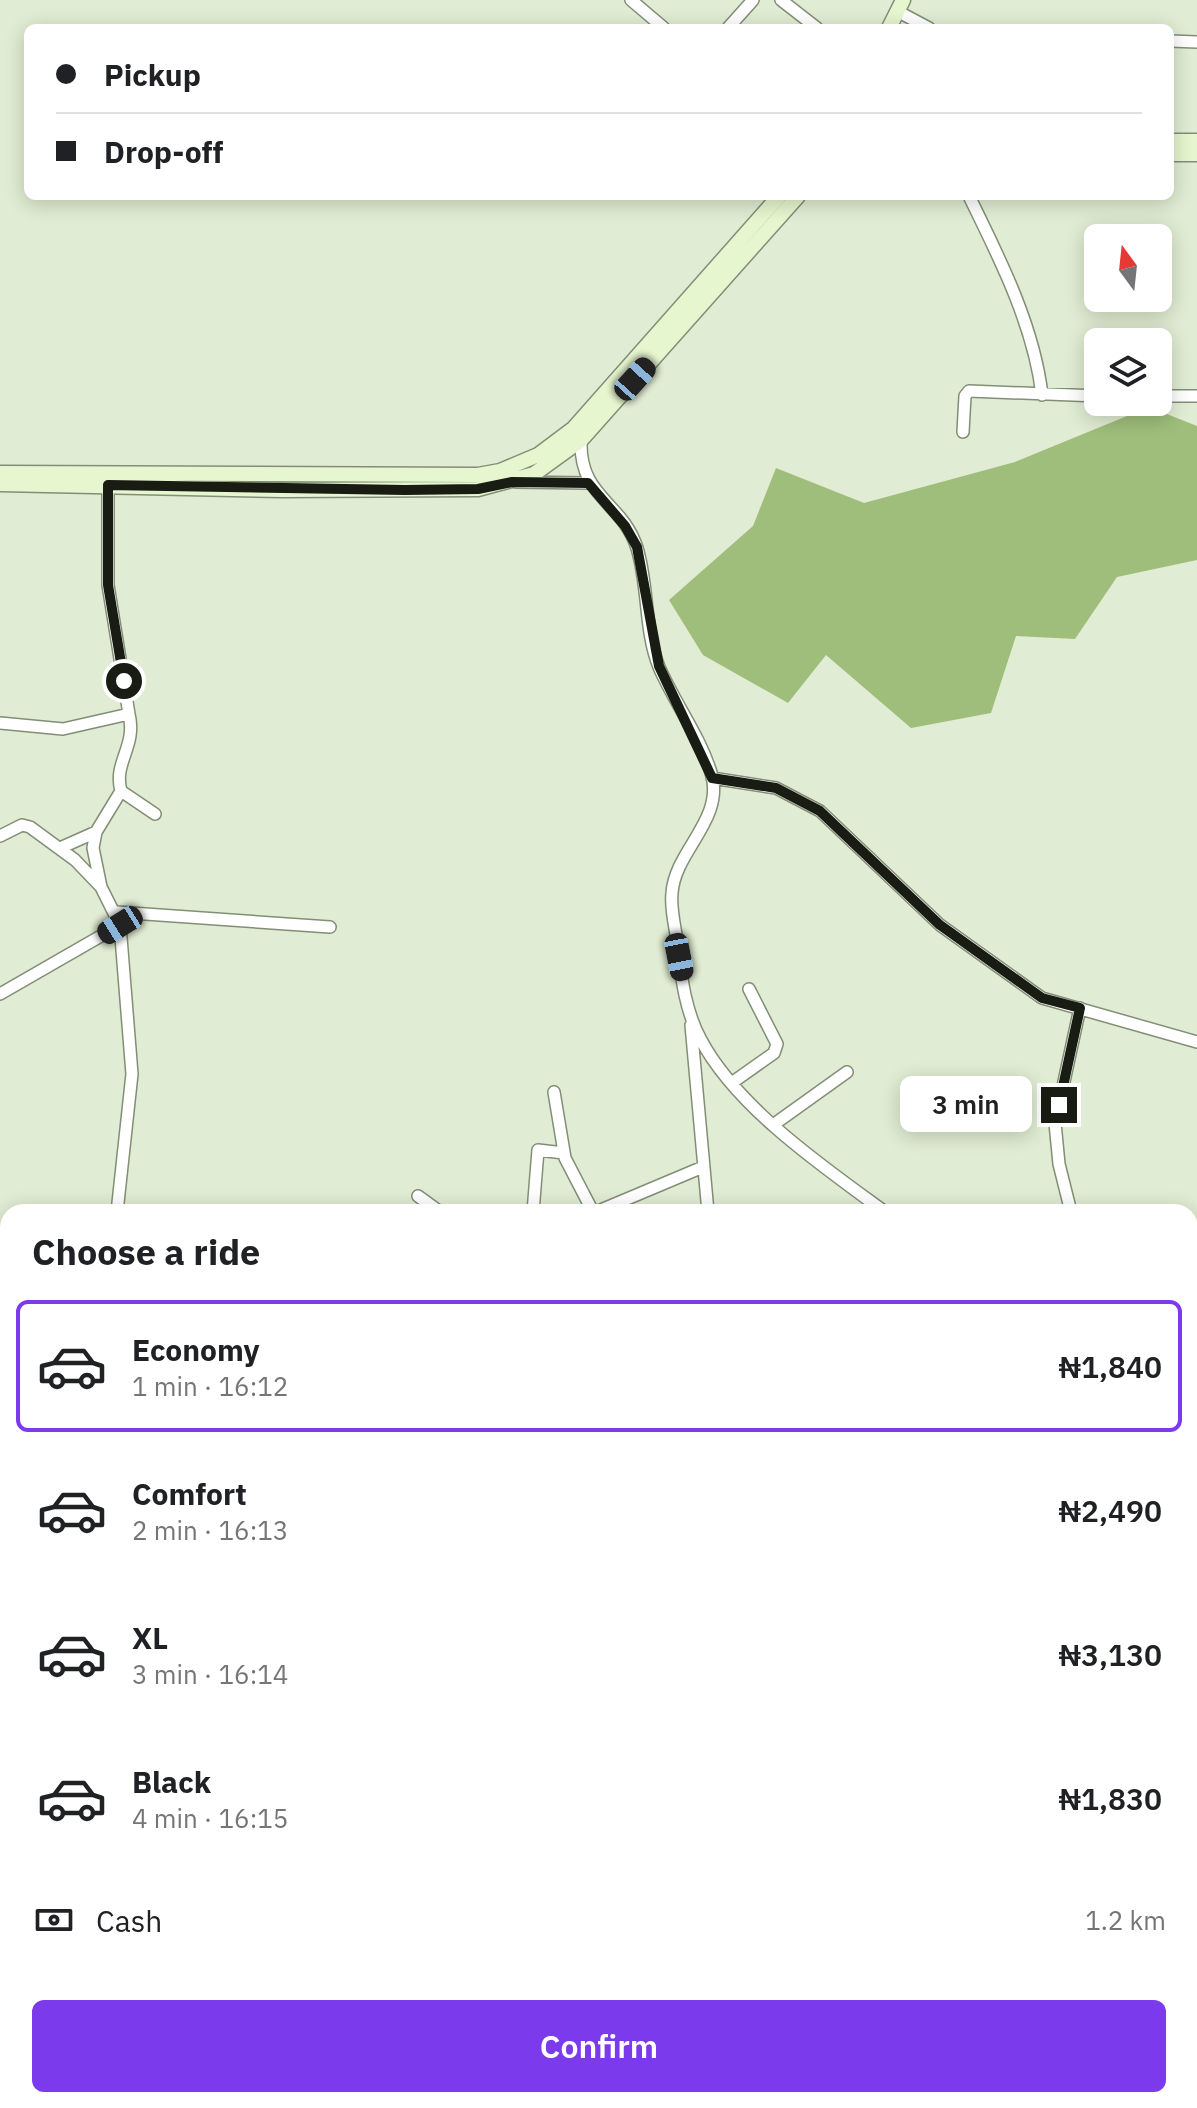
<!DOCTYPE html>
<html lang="en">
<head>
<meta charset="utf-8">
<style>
	body { margin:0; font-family:"IBM Plex Sans",sans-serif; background:#f6f6f6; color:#202124; height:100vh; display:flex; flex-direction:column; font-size:30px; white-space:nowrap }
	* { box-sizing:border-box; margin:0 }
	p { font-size:26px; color:#757577 }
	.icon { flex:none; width:44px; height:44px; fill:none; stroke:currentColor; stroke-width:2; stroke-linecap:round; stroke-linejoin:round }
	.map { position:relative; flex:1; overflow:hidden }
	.side { position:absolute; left:0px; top:1204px; width:1198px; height:904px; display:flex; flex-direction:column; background:#fff; border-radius:24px 24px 0 0; box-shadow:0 4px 20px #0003 }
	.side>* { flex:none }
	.top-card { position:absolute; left:24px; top:24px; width:1150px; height:176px; border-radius:12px; box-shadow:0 4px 20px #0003; display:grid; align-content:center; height:176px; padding:0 32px; background:#fff }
	.needle { width:52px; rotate:345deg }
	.buttons { position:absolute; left:1084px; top:224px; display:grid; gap:16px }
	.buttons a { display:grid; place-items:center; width:88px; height:88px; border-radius:12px; background:#fff; box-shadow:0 4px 20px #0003; font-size:40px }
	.end { position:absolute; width:36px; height:36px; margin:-18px; border:10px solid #181c13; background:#fff; box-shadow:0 0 0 4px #fff }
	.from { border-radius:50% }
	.bubble { position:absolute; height:56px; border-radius:12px; background:#fff; box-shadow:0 4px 20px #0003; font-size:26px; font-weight:600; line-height:56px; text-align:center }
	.car { position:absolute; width:24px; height:48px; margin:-24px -12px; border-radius:10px; box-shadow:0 0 6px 2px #0007; background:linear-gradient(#222 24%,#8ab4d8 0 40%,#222 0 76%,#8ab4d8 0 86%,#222 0) }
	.top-card b { display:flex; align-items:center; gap:28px; height:76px; font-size:30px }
	.top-card b+b { border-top:2px solid #e0e0e0 }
	.top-card i { width:20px; height:20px; background:#202124 }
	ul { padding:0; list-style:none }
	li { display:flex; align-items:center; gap:24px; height:132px; margin:0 16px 12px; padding:0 16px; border:4px solid transparent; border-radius:12px }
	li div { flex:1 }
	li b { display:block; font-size:30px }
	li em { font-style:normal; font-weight:600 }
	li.current { border-color:#7c3aed }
	li>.icon { width:72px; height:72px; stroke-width:1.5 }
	h2 { padding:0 32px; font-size:36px; line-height:96px }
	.pay { display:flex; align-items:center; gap:20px; height:88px; padding:0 32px; font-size:30px }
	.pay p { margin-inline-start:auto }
	.button { display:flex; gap:16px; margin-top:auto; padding:16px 32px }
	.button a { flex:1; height:92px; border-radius:12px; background:#7c3aed; color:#fff; font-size:32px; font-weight:600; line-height:92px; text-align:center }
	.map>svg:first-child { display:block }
	.water { fill:#9fbe7b }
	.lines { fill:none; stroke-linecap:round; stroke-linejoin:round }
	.street-casing { stroke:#828e76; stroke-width:14 }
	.secondary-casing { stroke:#828e76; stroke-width:17 }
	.street { stroke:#fff; stroke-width:11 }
	.secondary { stroke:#e6f6cf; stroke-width:14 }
	.route { stroke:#181c13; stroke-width:10 }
</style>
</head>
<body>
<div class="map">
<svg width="1197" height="2108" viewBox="0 0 1197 2108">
	<rect width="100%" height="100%" fill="#e0ecd3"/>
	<path class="water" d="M1149,407L1197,426V560L1117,577L1075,639L1016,636L991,713L911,728L826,655L788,703L703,655L669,600L753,526L776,468L864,503L1015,462Z"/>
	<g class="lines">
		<g class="street-casing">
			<path id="street" d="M631,0L664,28
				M781,0L817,28
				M897,11L929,28
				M728,28L753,0
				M1170,41L1197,42
				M969,196C1000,259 1034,326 1042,395
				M1158,396H1197
				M963,432L965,396L969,391L1098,396
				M581,440C579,498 622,501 637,548C649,587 644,630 659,667C675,704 701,737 712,776C723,821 675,851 672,893C670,910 676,930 678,947C681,978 686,1013 701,1040C737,1108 825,1168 885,1212
				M516,482L588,483
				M0,723L63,729L129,714L108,585V485
				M712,778L776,788L820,811L940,925L1042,998L1197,1042
				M121,791L155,814
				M0,836L22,825L30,827L75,860L100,886
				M60,848L96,832
				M117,912L330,927
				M0,994L120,925
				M691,1025L708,1212
				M733,1082L774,1053L777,1044L749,989
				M554,1092L565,1158L591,1208L596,1212L703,1167
				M773,1125L847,1072
				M418,1196L440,1212
				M117,1212L132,1074L120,925L101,887L93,848L96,832L121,791C113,762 137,747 129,714
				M533,1212L538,1150L564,1153
				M1071,1212L1059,1164L1055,1123L1080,1008
				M1190,1580L1197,1577
				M1190,1665L1197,1676
				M0,1745L8,1741
				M1190,1961L1197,1960
				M1190,2015L1197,1985
				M1169,2108L1171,2100"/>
		</g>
		<g class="secondary-casing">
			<path id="secondary" d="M889,28L903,0
				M1170,141H1197
				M1170,154H1197
				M0,473L478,475L500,471L538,455L574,428L779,196
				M0,484L282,490L478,489L534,474L581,440L798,196"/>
		</g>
		<use href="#street" class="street"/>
		<use href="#secondary" class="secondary"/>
	</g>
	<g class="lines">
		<path class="route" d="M124,681L108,585V485L405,490L478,489L512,482L588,483L625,526L637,547L659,666L712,778L776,788L820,811L940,925L1042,998L1080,1008L1059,1105"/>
	</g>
</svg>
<div class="buttons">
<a><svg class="needle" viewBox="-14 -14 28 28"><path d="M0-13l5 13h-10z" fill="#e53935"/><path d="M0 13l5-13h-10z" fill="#757577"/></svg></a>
<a><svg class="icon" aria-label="layers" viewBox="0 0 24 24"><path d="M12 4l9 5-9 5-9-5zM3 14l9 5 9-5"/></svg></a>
</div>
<i class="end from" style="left:124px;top:681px"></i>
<i class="end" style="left:1059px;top:1105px"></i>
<div class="bubble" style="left:900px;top:1076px;width:132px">3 min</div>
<i class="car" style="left:635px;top:379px;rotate:42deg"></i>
<i class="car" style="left:120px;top:925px;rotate:238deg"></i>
<i class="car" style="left:679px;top:957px;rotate:169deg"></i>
<div class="top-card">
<b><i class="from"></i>Pickup</b>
<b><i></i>Drop-off</b>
</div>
<section class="side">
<h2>Choose a ride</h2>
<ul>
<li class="current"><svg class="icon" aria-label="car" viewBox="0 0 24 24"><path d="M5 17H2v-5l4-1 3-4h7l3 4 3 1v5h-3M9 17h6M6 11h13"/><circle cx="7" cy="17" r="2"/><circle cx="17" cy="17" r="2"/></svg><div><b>Economy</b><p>1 min · 16:12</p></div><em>₦1,840</em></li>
<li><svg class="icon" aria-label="car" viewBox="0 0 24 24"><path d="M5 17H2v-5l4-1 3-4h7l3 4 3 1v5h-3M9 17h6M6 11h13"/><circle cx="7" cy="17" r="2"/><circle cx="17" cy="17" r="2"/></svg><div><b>Comfort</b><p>2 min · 16:13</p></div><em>₦2,490</em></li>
<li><svg class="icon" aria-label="car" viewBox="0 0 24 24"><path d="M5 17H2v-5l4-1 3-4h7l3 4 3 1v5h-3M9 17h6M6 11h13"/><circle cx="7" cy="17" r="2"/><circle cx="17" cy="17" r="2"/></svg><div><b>XL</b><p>3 min · 16:14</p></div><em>₦3,130</em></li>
<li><svg class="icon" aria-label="car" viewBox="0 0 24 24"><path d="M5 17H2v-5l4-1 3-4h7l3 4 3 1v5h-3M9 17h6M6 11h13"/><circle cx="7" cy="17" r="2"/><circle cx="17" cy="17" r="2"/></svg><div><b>Black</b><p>4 min · 16:15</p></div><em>₦1,830</em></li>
</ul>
<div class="pay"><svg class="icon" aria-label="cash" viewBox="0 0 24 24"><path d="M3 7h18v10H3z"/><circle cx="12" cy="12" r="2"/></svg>Cash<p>1.2 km</p></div>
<div class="button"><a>Confirm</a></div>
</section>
</div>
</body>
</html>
